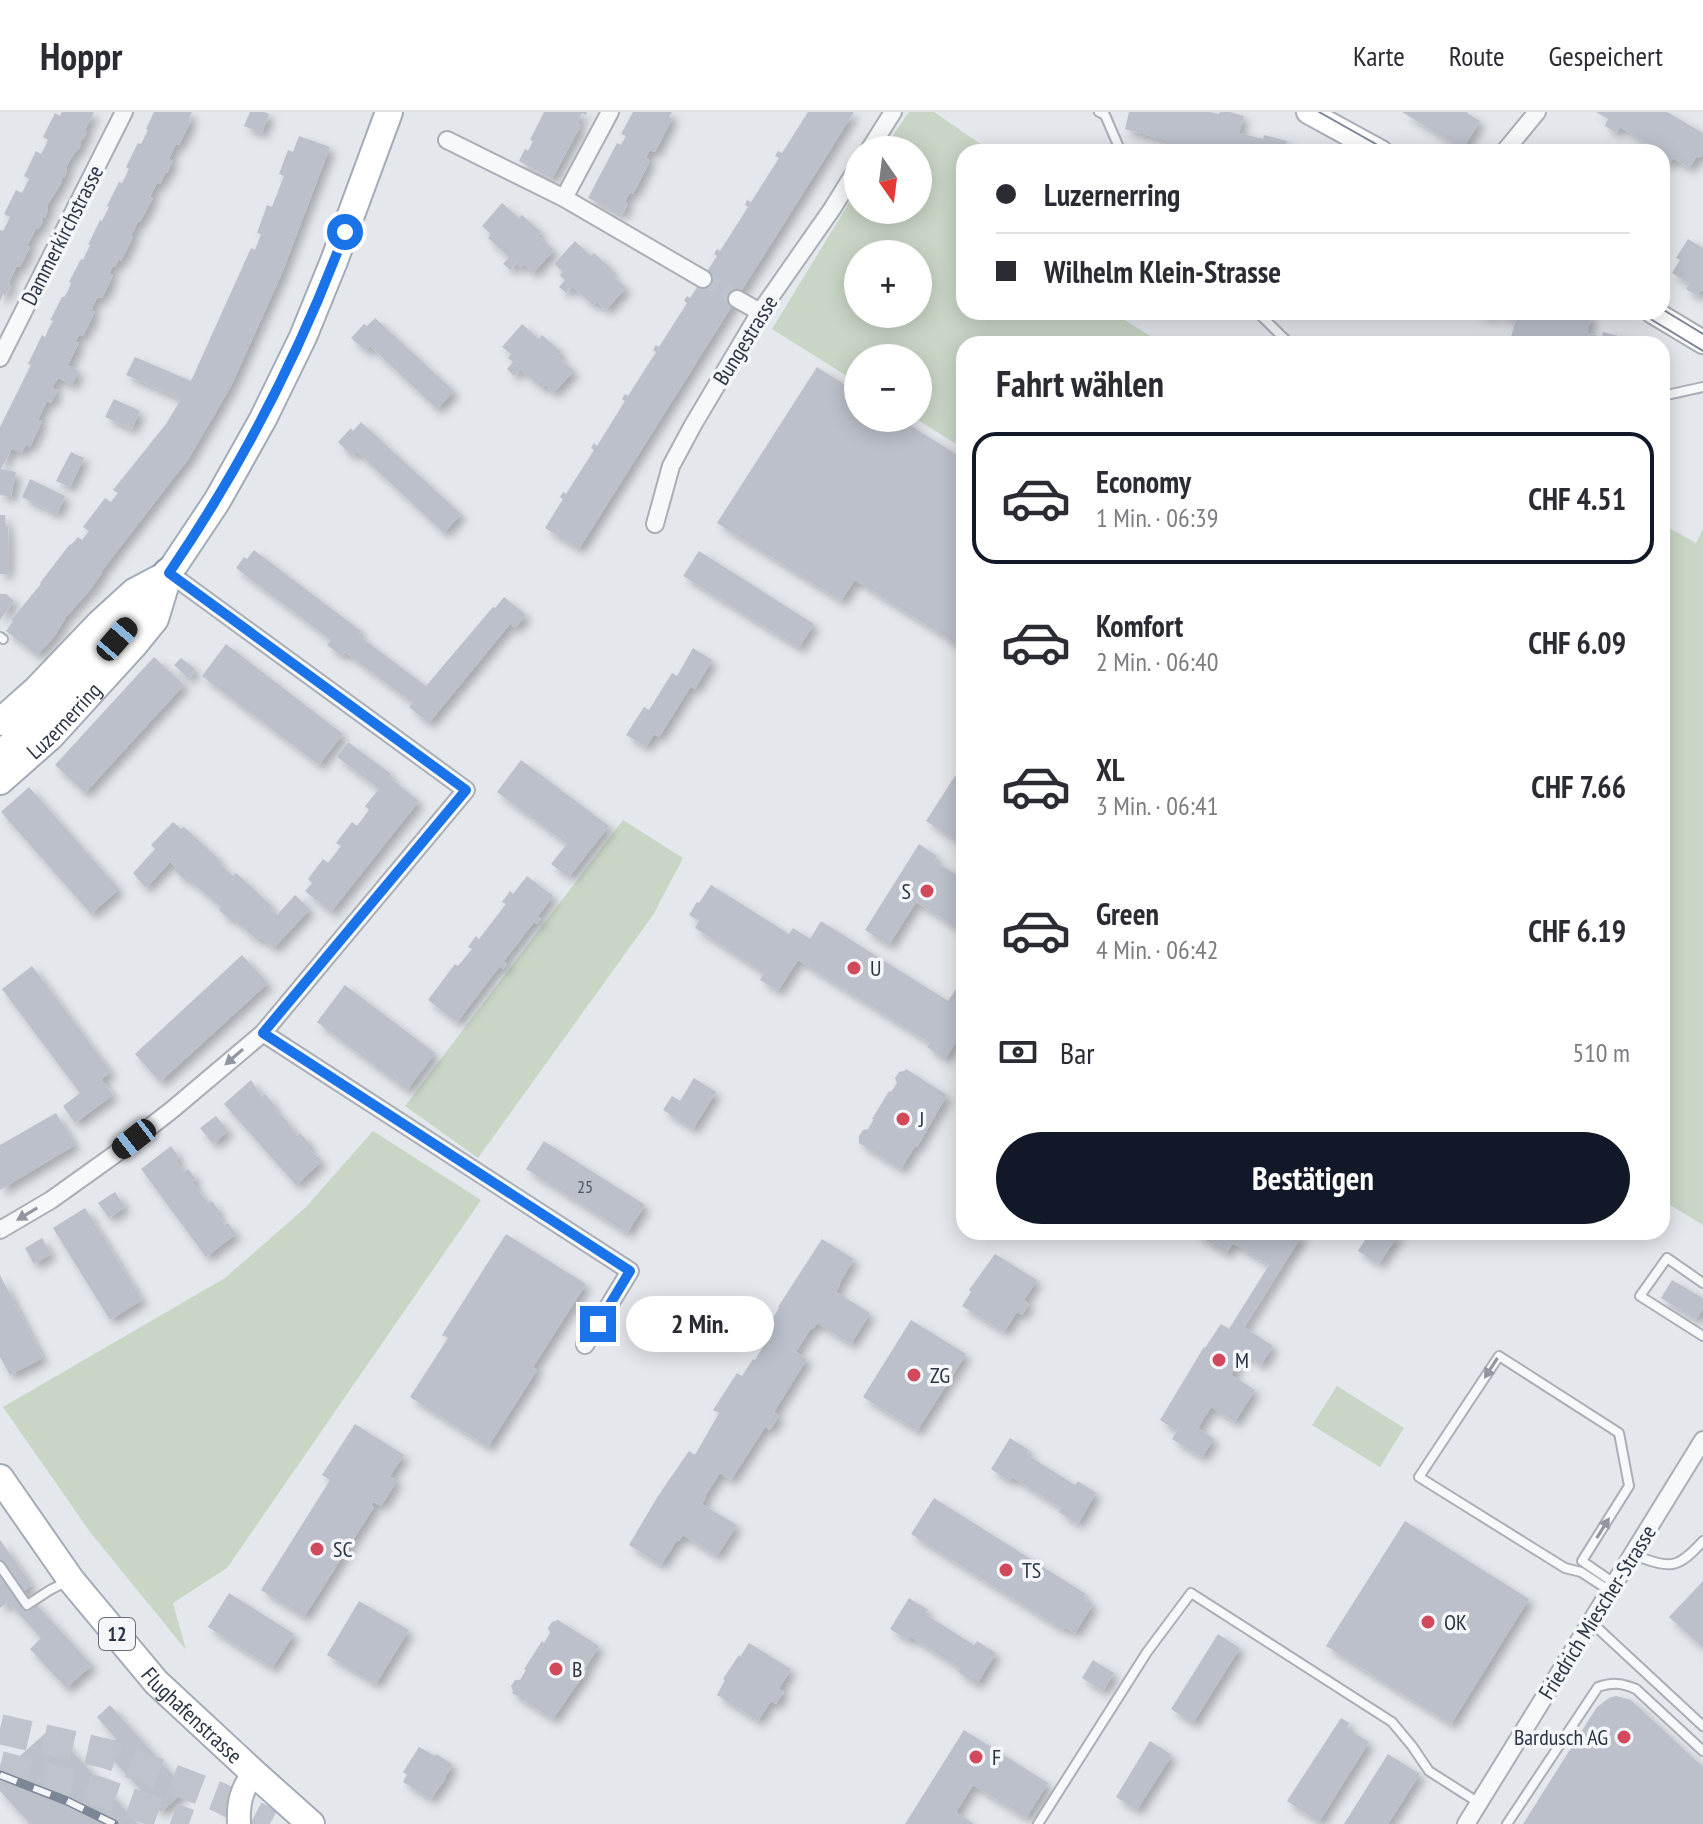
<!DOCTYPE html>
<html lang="de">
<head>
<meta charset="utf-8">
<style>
	body { margin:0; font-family:"PT Sans Narrow",sans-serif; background:#f2f2f3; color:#2b2b33; height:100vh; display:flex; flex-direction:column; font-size:30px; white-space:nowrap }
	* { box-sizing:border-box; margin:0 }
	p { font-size:26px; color:#7c7c81 }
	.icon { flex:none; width:44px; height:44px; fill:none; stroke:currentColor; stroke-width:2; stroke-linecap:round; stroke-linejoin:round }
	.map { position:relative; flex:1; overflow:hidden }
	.details { position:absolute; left:956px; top:224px; width:714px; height:904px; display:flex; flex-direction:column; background:#fff; border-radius:24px; box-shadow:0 4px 20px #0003 }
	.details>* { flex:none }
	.banner { position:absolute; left:956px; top:32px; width:714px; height:176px; border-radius:24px; box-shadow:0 4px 20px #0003; display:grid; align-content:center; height:176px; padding:0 40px; background:#fff }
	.needle { width:52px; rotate:166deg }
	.buttons { position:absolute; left:844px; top:24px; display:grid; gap:16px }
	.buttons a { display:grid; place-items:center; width:88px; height:88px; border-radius:50%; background:#fff; box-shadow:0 4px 20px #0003; font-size:40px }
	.end { position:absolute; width:36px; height:36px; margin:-18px; border:10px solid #1a73e8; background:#fff; box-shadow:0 0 0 4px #fff }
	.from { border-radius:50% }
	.bubble { position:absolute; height:56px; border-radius:28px; background:#fff; box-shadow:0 4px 20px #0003; font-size:26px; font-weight:600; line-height:56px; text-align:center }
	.car { position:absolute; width:24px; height:48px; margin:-24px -12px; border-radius:10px; box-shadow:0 0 6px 2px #0007; background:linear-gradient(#222 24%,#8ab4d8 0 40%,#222 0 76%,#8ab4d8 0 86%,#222 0) }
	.banner b { display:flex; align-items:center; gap:28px; height:76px; font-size:30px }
	.banner b+b { border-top:2px solid #e1e1e2 }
	.banner i { width:20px; height:20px; background:#2b2b33 }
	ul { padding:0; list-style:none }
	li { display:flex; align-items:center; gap:24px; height:132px; margin:0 16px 12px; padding:0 24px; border:4px solid transparent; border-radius:24px }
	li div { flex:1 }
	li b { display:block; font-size:30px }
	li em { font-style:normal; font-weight:600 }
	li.selected { border-color:#111827 }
	li>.icon { width:72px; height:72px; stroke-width:1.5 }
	h2 { padding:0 40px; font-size:36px; line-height:96px }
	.pay { display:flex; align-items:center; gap:20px; height:88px; padding:0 40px; font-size:30px }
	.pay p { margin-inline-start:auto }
	.button { display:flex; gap:16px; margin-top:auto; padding:16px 40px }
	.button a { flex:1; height:92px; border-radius:48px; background:#111827; color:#fff; font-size:32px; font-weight:600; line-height:92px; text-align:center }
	header { display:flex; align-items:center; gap:48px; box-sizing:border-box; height:112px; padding:0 40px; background:#fff; border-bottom:2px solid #e1e1e2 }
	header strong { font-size:38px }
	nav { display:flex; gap:44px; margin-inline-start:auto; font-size:28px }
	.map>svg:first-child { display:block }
	.green { fill:#c9d6c5; fill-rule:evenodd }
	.building { fill:#bbc0ca; filter:url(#shadow) }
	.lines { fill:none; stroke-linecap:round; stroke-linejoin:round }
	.street-tunnel { stroke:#bfc3cb; stroke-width:16; stroke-dasharray:16 8; stroke-linecap:butt }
	.highway-tunnel { stroke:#bfc3cb; stroke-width:30; stroke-dasharray:30 15; stroke-linecap:butt }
	.lane-casing { stroke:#a9aeb7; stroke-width:12 }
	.street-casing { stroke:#a9aeb7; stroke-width:20 }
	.secondary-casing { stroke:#a9aeb7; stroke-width:26 }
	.primary-casing { stroke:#a3abb8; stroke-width:30 }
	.highway-casing { stroke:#8b94a3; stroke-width:34 }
	.lane { stroke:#f7f8fa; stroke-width:8 }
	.street { stroke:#f7f8fa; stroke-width:16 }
	.secondary { stroke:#fff; stroke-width:22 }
	.primary { stroke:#fff; stroke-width:26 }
	.highway { stroke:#fff; stroke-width:30 }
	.tram { stroke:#7d8696; stroke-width:2 }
	.rail-casing { stroke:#7d8696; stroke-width:9 }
	.rail { stroke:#f4f6f9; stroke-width:6; stroke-dasharray:18; stroke-linecap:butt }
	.oneway { fill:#9196a0 }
	.route { stroke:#1a73e8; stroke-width:10 }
	.poi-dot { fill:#d1495b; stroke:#f4f6f9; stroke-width:3 }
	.labels { text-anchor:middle; stroke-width:7; stroke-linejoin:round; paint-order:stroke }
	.number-label { font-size:18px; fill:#4f5766 }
	.shield { fill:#f4f6f9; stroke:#676e7b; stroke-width:2 }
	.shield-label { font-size:20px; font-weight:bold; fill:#2b3445 }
	.street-label { font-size:22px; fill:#2b3445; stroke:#f4f6f9 }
	.poi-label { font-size:22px; fill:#2b3445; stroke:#f4f6f9; text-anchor:start }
</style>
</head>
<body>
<header>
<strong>Hoppr</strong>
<nav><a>Karte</a><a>Route</a><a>Gespeichert</a></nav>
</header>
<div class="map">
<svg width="1703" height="1712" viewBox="0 0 1703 1712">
	<defs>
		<filter id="shadow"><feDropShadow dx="5.5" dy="5.5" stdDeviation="4" flood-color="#0004"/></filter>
	</defs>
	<rect width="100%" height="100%" fill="#e4e7ec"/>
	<path class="green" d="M909,0H934L992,40H964V200H1112L1163,232H964V337L915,306H918V246H858V271L772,217L858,76V98H918V38H883ZM918,142V202H858V142Z
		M1662,412L1696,431L1703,417V1113L1662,1088Z
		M623,708L683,746L653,803L478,1046L405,994Z
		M373,1019L481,1088L227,1456L173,1491L186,1538L90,1420L3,1295L225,1166L305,1096Z
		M1337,1274L1404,1316L1380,1355L1312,1313Z"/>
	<path class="building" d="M62,0H94L85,18L87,21L83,27L80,29L81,32L79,37L75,40L70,48L66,56L67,59L64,66H61L62,70L48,92V98L45,105L41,106L43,109L39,116L36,117L27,134L30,135L20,155L17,154L8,172L11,174L5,184L3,182L0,189V118L3,119L10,105L4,102L16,78L22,81L29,67L24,64L36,39L41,42L45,35L48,28L43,25L55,1L60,4Z
		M154,0H192L188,8L191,9L179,33L176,32L169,47L173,49L167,61L166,60L160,72L157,71L150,85L153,86L140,110L138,109L131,124L133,125L121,149L119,147L115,155L113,154L109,161L113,163L102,186L98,185L94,191L91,199L95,200L83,224L79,223L75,230L79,231L68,253L79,259L72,273L58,266L52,276L58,278L51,291L47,289L38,308L42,309L30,335L26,333L21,341L12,336L1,357L16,360L11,385L0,383V315L31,253L28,252L42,223L45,225L49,216L53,209L50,208L52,205L62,185H64L68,179L71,171L69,170L81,147L83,148L90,133L88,132L90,129L100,108L102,109L109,95L107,94L119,70L122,71L129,57L126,55L138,31L141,32L148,18L146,17Z
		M250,0H264L269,2L262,21L244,14Z
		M544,0H587L586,3L582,1L577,11L581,13L552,67L519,49L525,37L528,39L533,29L530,28Z
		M633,0H672L669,5L672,7L655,40L650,38L646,46L650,49L633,82L630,80L625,90L628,92L622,103L588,86L617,31L621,33L626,24L621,22Z
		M808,0H854L579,437L545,416L563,387L560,385L563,380L566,382L594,338L591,336L594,331L597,334L625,289L622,287L625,282L628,284L656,240L653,238L656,233L659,235L687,191L684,189L687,184L690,186L717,144L714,142L717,137L720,139L748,95L745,93L747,88L751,90L779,46L775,44L778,39L782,41Z
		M1129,0H1210L1219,2L1220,0H1230L1244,4L1239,21L1263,27L1264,23L1287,29L1284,40H1165L1168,29L1125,17Z
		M1402,0H1468L1467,1L1480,9L1463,37Z
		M1596,0H1667L1703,21V42L1700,46L1697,44L1689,56L1673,46L1668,52L1662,49L1660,39L1620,15L1616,21L1610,17L1605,14L1608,7Z
		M299,24L330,35L282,161L231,274L189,346L101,460L102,461L90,478L66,505L54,525L37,543L6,519L13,509L11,508L41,472L40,471L70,432L71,433L78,425L82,428L89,419L83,415L105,386L111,390L118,381L113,378L166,312L181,287L126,263L135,245L191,269L251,136L255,138L261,122L257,121L267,93L272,95L284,64L279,62L288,38L293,40Z
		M502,91L519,106L522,103L541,120L537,123L554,138L533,161L524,152L521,156L516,151L510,158L507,155L503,152L509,145L488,126L491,122L482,114Z
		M1688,127L1703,136V179L1701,178L1697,184L1686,177L1689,171L1672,161L1680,148L1676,146Z
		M575,129L591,144L594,141L613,158L610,161L626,176L606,198L597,190L593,193L572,174L566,181L559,175L565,168L560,163L563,160L554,152Z
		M1470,200H1558L1567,202L1568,200H1578L1592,203L1587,221L1602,225L1603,220L1630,227L1629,232H1551L1535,228L1534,231L1511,225L1516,208L1492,202L1491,206Z
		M375,206L454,279L437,297L370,234L366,239L351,226L364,212L367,214Z
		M522,212L539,227L542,223L561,240L558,244L574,259L553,281L545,273L542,276L520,257L514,264L507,257L513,250L508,246L511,242L502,235Z
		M817,255L858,281V306H898L964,347V523L958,533L855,468L841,489L717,411Z
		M114,287L140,299L132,317L105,305Z
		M361,310L461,402L444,421L356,339L352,344L338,330L351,316L353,319Z
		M71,340L84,346L70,375L56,369Z
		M30,367L65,384L57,402L22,385Z
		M0,403H5L6,415H8L9,449L8,450V462H0Z
		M254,438L361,519L358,523L426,574L493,495L495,496L504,485L526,503L515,516L510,512L429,611L409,595L413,591L345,540L342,544L327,533L331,528L236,456L244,445L247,447Z
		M699,439L814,512L799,536L683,464Z
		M0,482H6L14,489L0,508Z
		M226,532L343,622L319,653L202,564Z
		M693,536L712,548L695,577L691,574L659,625L654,622L646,635L626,623L644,595L649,598L672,561L677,564Z
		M154,545L184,573L85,681L55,653Z
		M181,546L194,556L193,562L189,567L174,553Z
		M348,630L391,662L389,665L419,689L331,800L305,779L312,771L308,767L323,747L328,751L341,734L336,731L352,710L357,714L369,698L365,694L379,677L337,645Z
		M521,648L609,714L569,765L551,752L567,732L497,680Z
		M955,664L964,670V733L926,709Z
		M29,675L119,777L91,802L1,700Z
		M173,710L181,717L184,715L219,747L217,749L233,764L236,761L271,793L269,796L277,803L295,783L310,797L274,836L259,825L257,828L232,806L230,808L219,798L221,795L187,766L185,768L174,758L176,756L170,750L146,776L133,761L155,737L151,733Z
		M919,732L937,744L934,749L964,767V820L916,790L889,833L865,818Z
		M527,764L553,784L538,804L541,807L537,812L534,810L504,849L507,852L503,857L500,854L457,910L428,888L455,852L458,854L472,837L468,835L476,824L479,827L506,792L502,790L510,779L513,782Z
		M711,773L789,822L793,816L810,827L821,809L948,889L964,865V918L945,947L927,935L930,931L798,848L778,879L760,868L764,861L695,816L699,809L689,803L697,790L699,791Z
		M242,843L268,871L160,970L135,942Z
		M32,854L111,960L101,967L113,983L75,1011L63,994L80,981L2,877Z
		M345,873L435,941L407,978L317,910Z
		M906,957L947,983L917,1035L915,1034L901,1057L859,1031V1024L863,1018L868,1017L874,1007H872L889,979L891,980L897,971L895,966L899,960L904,959Z
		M694,966L716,980L693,1017L663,998L672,984L680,989Z
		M251,968L262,985L265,982L275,994L273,996L287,1009L297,1024L300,1021L311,1033L308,1036L322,1049L296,1073L224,992Z
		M56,1001L75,1033L0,1078V1033Z
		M216,1004L228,1019L213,1032L200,1016Z
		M544,1029L645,1093L627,1121L526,1057Z
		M171,1034L179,1045L176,1048L184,1060L188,1057L196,1067L192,1070L208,1091L212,1089L219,1099L216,1101L225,1113L228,1111L236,1122L206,1145L141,1057Z
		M115,1080L125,1095L109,1106L98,1091Z
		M85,1096L142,1188L110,1208L53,1116Z
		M1193,1120H1296L1302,1124L1244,1215L1273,1234L1261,1253L1245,1242L1231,1263L1255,1278L1235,1310L1211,1295L1198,1316L1214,1327L1202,1345L1172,1327L1177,1319L1160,1308L1204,1235L1205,1236L1221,1212L1229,1217L1269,1153L1233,1131L1226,1141Z
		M1370,1120H1400L1379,1152L1358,1139Z
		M506,1122L586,1172L533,1255L537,1258L488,1335L410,1285L448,1226L442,1223Z
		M42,1126L51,1142L34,1152L25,1136Z
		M822,1127L854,1147L839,1172L840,1173L836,1180L870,1201L851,1232L817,1211L813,1217L811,1216L796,1240L807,1247L774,1300L779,1304L770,1318L765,1315L731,1368L720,1361L705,1384L706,1385L702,1392L737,1413L717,1444L683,1423L679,1429L677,1428L661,1453L629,1433L658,1384L689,1339L695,1343L719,1301L713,1298L737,1261L742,1264L753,1247L755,1248L769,1225L763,1221L779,1196L778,1195Z
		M995,1142L1037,1168L1024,1188L1029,1192L1022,1203L1017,1200L1004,1220L962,1194L971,1180L969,1178Z
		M0,1163L43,1246L10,1263L0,1245Z
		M1672,1168L1703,1186V1196L1696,1208L1661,1186Z
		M911,1208L966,1242L917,1319L863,1285Z
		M355,1312L404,1343L390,1364L397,1369L381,1394L374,1390L371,1393L374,1395L304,1505L261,1478L330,1368L322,1363Z
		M1010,1326L1029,1338L1026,1342L1075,1373L1078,1369L1096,1381L1078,1412L1059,1400L1061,1396L1012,1365L1009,1369L991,1357Z
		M934,1386L1086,1482L1083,1486L1093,1492L1075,1521L1065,1515L1063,1518L911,1422Z
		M1405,1409L1529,1487L1451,1612L1326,1534Z
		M0,1428L32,1473L24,1479L92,1553L66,1576L30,1537L41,1526L8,1490L0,1496Z
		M1703,1469V1536L1669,1505Z
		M229,1481L294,1522L272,1556L208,1515Z
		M909,1486L928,1498L925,1502L974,1533L977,1529L996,1541L977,1572L958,1560L960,1556L911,1525L908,1528L890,1517Z
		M359,1489L409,1518L376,1572L327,1543Z
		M558,1508L599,1534L585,1557L587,1558L553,1607L512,1581L513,1579L511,1574L515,1568H520L526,1558L524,1557L542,1529L544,1531L550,1521L548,1516L552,1510Z
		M1218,1522L1240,1536L1193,1611L1171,1597Z
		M749,1531L791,1557L779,1577L784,1580L776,1592L771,1589L758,1609L717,1583L725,1568L723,1567L739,1543L740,1545Z
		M1093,1548L1114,1561L1103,1579L1082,1566Z
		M1616,1584L1631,1588L1703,1655V1712H1523L1597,1595L1609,1586Z
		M110,1593L186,1678L161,1700L104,1638L116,1627L97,1605Z
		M1341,1606L1349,1611L1347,1616L1369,1630L1319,1710L1287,1689Z
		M51,1616L138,1712H30L0,1679V1662Z
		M964,1618L1048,1671L1026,1706L973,1673L956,1700L974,1712H905Z
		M1150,1629L1172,1643L1137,1698L1116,1685Z
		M419,1635L435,1644L436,1642L441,1645L453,1653L446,1663V1666L431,1687L403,1670L407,1663L403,1660Z
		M1388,1642L1420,1662L1388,1712H1344Z"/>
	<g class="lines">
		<path class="street-tunnel" d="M703,167L737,187"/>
		<path class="highway-tunnel" d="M0,1617L108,1642L219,1685L270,1712
			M0,1654L100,1680L189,1712"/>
		<g class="lane-casing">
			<path id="lane" d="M1099,0L1105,3L1121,40
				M1257,200L1290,232
				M1662,284L1703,275
				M0,525L3,527
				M1703,1171L1667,1146L1640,1184L1703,1224
				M1632,1443C1670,1455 1675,1460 1703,1429
				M0,1454L27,1493L50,1478L68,1469
				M1610,1479L1581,1460L1565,1456L1419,1365L1499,1244L1619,1321L1629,1374L1582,1449L1614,1471
				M1591,1510L1703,1614
				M1038,1712L1147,1540L1191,1481L1392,1610L1412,1634L1429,1659L1479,1691
				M1507,1712L1598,1575C1613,1570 1622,1571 1636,1577L1703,1639"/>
		</g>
		<g class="street-casing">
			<path id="street" d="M447,28L564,86L703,167
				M869,38L893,0
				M1504,40L1537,0
				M564,86L610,0
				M737,187L760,200
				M0,246L124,0
				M655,412L671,354L693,313L760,200L832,97L858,55
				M263,921L630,1159L585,1233
				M0,1118L51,1088L114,1043L173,997L263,921L466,678L169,461
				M1466,1712L1703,1328"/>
		</g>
		<g class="secondary-casing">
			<path id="secondary" d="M1308,0L1381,40
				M1653,200L1703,230
				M239,1712C238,1692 241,1677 254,1661"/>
		</g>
		<g class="primary-casing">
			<g id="primary">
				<path d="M0,610L36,578L100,511L134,480L166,463"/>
				<path id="s1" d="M0,669L51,624L133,534L155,507L169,461L217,389L263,307L303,225L334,149L389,0"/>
				<path id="s2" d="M0,1366L71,1468L156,1570L254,1661L311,1712"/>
			</g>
		</g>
		<g class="highway-casing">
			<path id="highway" d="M0,645C63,590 119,528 169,461"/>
		</g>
		<use href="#lane" class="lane"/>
		<use href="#street" class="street"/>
		<use href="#secondary" class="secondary"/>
		<use href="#primary" class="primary"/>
		<use href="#highway" class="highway"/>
		<path class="tram" d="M1319,0L1390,40
			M1662,197L1703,222
			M1639,200L1703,239"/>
		<g class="rail-casing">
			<path id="rail" d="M0,1663L67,1689L114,1712"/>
		</g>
		<use href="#rail" class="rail"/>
	</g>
	<defs><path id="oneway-solid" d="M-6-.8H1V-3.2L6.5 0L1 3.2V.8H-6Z" transform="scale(2)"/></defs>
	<g class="oneway">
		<use href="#oneway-solid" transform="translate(234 945) rotate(139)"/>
		<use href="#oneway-solid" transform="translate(27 1102) rotate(149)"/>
		<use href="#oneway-solid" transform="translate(1491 1256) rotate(123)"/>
		<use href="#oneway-solid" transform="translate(1603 1416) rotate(-58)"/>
	</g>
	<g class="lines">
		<path class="route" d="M345,120C300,241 242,354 169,461L466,678L263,921L630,1159L598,1212"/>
	</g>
	<g class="poi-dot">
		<circle cx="927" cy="779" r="8"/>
		<circle cx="854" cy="856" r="8"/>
		<circle cx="903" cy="1007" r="8"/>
		<circle cx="1219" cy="1248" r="8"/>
		<circle cx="914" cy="1263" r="8"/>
		<circle cx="317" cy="1437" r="8"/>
		<circle cx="1006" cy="1458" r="8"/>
		<circle cx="1428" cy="1510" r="8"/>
		<circle cx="556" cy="1557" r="8"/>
		<circle cx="1624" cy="1625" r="8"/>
		<circle cx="976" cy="1645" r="8"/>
	</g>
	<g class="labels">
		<g class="number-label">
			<text x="585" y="1081">25</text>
		</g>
		<rect class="shield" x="99" y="1506" width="36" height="32" rx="6"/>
		<g class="shield-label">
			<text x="117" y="1529">12</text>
		</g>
		<g class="street-label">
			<text transform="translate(62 123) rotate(-63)" y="8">Dammerkirchstrasse</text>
			<text transform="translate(745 228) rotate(-58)" y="8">Bungestrasse</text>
			<text dy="8" stroke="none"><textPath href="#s1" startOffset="88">Luzernerring</textPath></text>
			<text transform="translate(1597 1500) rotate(-58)" y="8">Friedrich Miescher-Strasse</text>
			<text dy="8" stroke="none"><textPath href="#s2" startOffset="306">Flughafenstrasse</textPath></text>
		</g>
		<g class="poi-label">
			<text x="911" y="787" text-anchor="end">S</text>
			<text x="870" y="864">U</text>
			<text x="919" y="1015">J</text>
			<text x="1235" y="1256">M</text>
			<text x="930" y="1271">ZG</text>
			<text x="333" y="1445">SC</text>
			<text x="1022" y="1466">TS</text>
			<text x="1444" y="1518">OK</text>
			<text x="572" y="1565">B</text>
			<text x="1608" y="1633" text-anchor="end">Bardusch AG</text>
			<text x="992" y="1653">F</text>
		</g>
	</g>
</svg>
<div class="buttons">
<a><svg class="needle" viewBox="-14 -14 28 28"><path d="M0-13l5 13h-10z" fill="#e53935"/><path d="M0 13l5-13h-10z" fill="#7c7c81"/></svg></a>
<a>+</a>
<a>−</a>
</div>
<i class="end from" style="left:345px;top:120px"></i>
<i class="end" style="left:598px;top:1212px"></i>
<div class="bubble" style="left:626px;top:1184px;width:148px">2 Min.</div>
<i class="car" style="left:117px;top:527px;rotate:41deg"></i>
<i class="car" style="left:134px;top:1027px;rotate:232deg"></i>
<div class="banner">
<b><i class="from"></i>Luzernerring</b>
<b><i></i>Wilhelm Klein-Strasse</b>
</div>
<section class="details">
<h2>Fahrt wählen</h2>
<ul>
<li class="selected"><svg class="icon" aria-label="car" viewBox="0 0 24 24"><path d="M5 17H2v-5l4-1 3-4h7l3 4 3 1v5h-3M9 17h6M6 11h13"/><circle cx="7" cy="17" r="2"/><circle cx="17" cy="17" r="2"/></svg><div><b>Economy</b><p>1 Min. · 06:39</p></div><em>CHF 4.51</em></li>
<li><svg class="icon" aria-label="car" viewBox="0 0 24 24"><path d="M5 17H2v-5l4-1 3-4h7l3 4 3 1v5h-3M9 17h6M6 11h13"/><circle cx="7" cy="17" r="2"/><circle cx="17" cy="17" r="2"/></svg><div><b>Komfort</b><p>2 Min. · 06:40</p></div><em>CHF 6.09</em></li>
<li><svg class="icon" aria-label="car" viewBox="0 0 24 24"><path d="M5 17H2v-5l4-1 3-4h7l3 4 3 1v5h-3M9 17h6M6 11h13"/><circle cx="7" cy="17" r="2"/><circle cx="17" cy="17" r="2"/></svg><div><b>XL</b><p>3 Min. · 06:41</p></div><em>CHF 7.66</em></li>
<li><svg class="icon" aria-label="car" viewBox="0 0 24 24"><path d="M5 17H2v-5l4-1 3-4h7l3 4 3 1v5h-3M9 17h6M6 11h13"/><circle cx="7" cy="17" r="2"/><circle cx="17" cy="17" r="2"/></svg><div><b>Green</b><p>4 Min. · 06:42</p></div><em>CHF 6.19</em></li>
</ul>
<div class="pay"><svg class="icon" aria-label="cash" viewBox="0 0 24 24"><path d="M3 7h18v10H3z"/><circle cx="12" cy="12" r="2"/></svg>Bar<p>510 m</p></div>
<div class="button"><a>Bestätigen</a></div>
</section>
</div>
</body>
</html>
